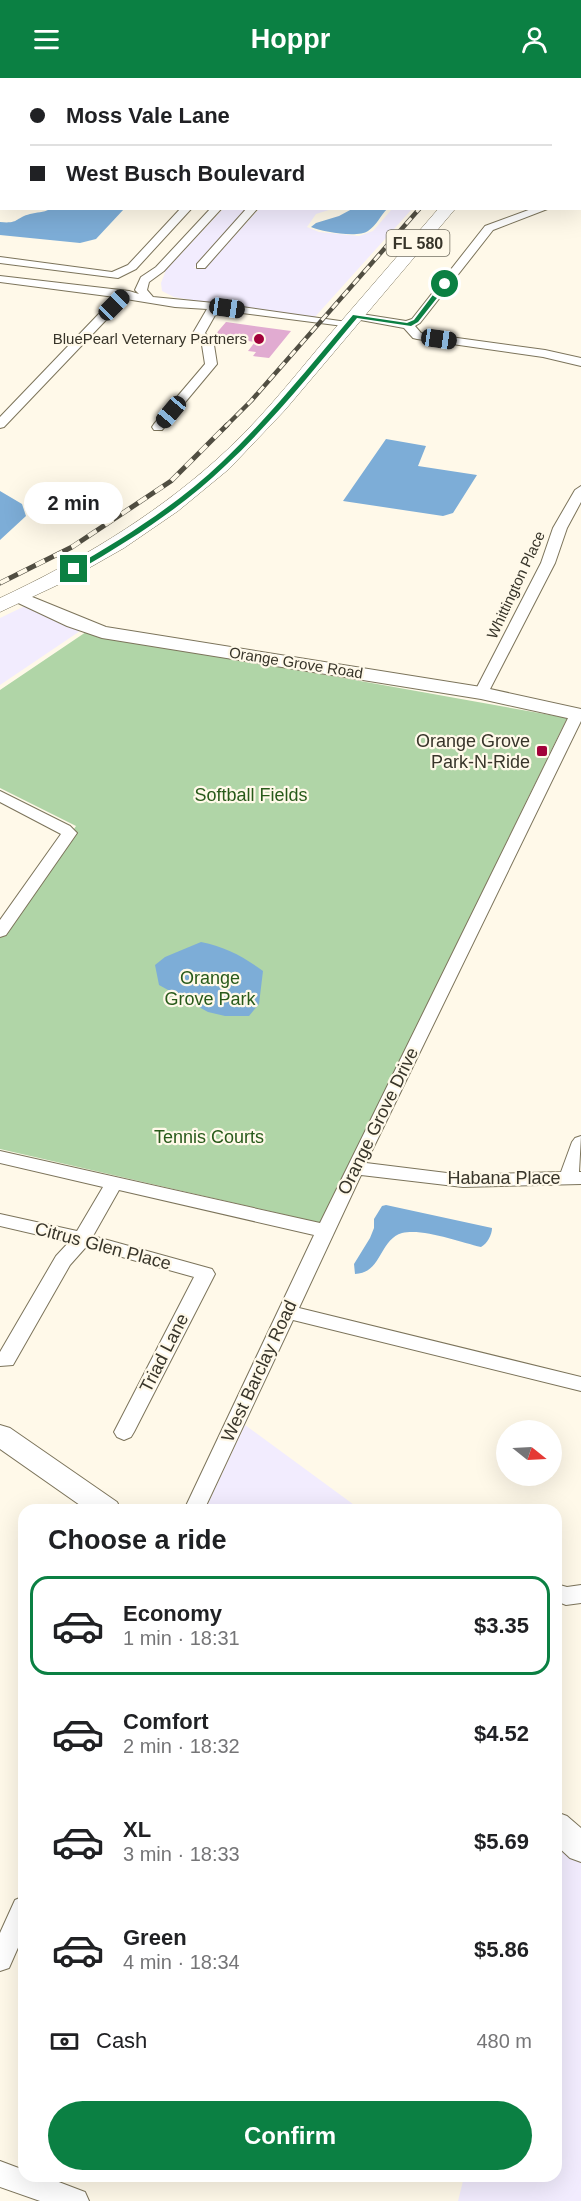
<!DOCTYPE html>
<html lang="en">
<head>
<meta charset="utf-8">
<style>
	body { margin:0; font-family:Helvetica,sans-serif; background:#f6f6f6; color:#202124; height:100vh; display:flex; flex-direction:column; font-size:22px; white-space:nowrap }
	* { box-sizing:border-box; margin:0 }
	p { font-size:20px; color:#757577 }
	.icon { flex:none; width:33px; height:33px; fill:none; stroke:currentColor; stroke-width:2; stroke-linecap:round; stroke-linejoin:round }
	.map { position:relative; flex:1; overflow:hidden }
	.panel { position:absolute; left:18px; top:1426px; width:544px; height:678px; display:flex; flex-direction:column; background:#fff; border-radius:18px; box-shadow:0 6px 24px #0002 }
	.panel>* { flex:none }
	.guide { position:absolute; left:0px; top:0px; width:582px; height:132px; box-shadow:0 6px 24px #0002; display:grid; align-content:center; height:132px; padding:0 30px; background:#fff }
	.needle { width:39px; rotate:108deg }
	.tools { position:absolute; left:496px; top:1342px; display:grid; gap:12px }
	.tools a { display:grid; place-items:center; width:66px; height:66px; border-radius:50%; background:#fff; box-shadow:0 6px 24px #0002; font-size:30px }
	.end { position:absolute; width:27px; height:27px; margin:-14px; border:8px solid #0b8043; background:#fff; box-shadow:0 0 0 3px #fff }
	.from { border-radius:50% }
	.bubble { position:absolute; height:42px; border-radius:21px; background:#fff; box-shadow:0 6px 24px #0002; font-size:20px; font-weight:700; line-height:42px; text-align:center }
	.car { position:absolute; width:18px; height:36px; margin:-18px -9px; border-radius:8px; box-shadow:0 0 4px 2px #0007; background:linear-gradient(#222 24%,#8ab4d8 0 40%,#222 0 76%,#8ab4d8 0 86%,#222 0) }
	.guide b { display:flex; align-items:center; gap:21px; height:57px; font-size:22px }
	.guide b+b { border-top:2px solid #e0e0e0 }
	.guide i { width:15px; height:15px; background:#202124 }
	ul { padding:0; list-style:none }
	li { display:flex; align-items:center; gap:18px; height:99px; margin:0 12px 9px; padding:0 18px; border:3px solid transparent; border-radius:18px }
	li div { flex:1 }
	li b { display:block; font-size:22px }
	li em { font-style:normal; font-weight:700 }
	li.on { border-color:#0b8043 }
	li>.icon { width:54px; height:54px; stroke-width:1.5 }
	h2 { padding:0 30px; font-size:27px; line-height:72px }
	.pay { display:flex; align-items:center; gap:15px; height:66px; padding:0 30px; font-size:22px }
	.pay p { margin-inline-start:auto }
	.button { display:flex; gap:12px; margin-top:auto; padding:12px 30px }
	.button a { flex:1; height:69px; border-radius:36px; background:#0b8043; color:#fff; font-size:24px; font-weight:700; line-height:69px; text-align:center }
	header { display:flex; justify-content:space-between; align-items:center; height:78px; padding:0 30px; background:#0b8043; color:#fff; font-size:27px; font-weight:700 }
	.map>svg:first-child { display:block }
	.commercial { fill:#f2ecfe }
	.green { fill:#b0d5a7 }
	.water { fill:#7dadd7 }
	.building { fill:#e1abd1 }
	.lines { fill:none; stroke-linecap:round; stroke-linejoin:round }
	.street-casing { stroke:#7c745b; stroke-width:2 }
	.secondary-casing { stroke:#7c745b; stroke-width:2 }
	.primary-casing { stroke:#7c745b; stroke-width:1 }
	.street { fill:#fff; fill-rule:evenodd }
	.secondary { fill:#fff; fill-rule:evenodd }
	.primary { fill:#fff; fill-rule:evenodd }
	.rail-far1-casing { stroke:#514e42; stroke-width:4.5 }
	.rail-casing { stroke:#514e42; stroke-width:5 }
	.rail-far1 { stroke:#fff9e9; stroke-width:3; stroke-dasharray:8; stroke-linecap:butt }
	.rail { stroke:#fff9e9; stroke-width:4; stroke-dasharray:10; stroke-linecap:butt }
	.route { fill:#0b8043 }
	.poi-dot { fill:#a1013a; stroke:#fff9e9; stroke-width:2 }
	.labels { text-anchor:middle; stroke-width:4.5; stroke-linejoin:round; paint-order:stroke }
	.far-poi-label { font-size:15px; fill:#38352a; stroke:#fff9e9; text-anchor:end }
	.far-street-label { font-size:15px; fill:#38352a; stroke:#fff9e9 }
	.shield { fill:#fff9e9; stroke:#747063; stroke-width:1.5 }
	.shield-label { font-size:16px; font-weight:bold; fill:#38352a }
	.poi-label { font-size:18px; fill:#38352a; stroke:#fff9e9; text-anchor:end }
	.park-label { font-size:18px; fill:#285a1a; stroke:#fff9e9 }
	.street-label { font-size:18px; fill:#38352a; stroke:#fff9e9 }
</style>
</head>
<body>
<header><svg class="icon" aria-label="menu" viewBox="0 0 24 24"><path d="M4 6h16M4 12h16M4 18h16"/></svg>Hoppr<svg class="icon" aria-label="person" viewBox="0 0 24 24"><circle cx="12" cy="8" r="4"/><path d="M4 21q1-7 8-7t8 7"/></svg></header>
<div class="map">
<svg width="581" height="2123" viewBox="0 0 581 2123">
	<rect width="100%" height="100%" fill="#fff9e9"/>
	<path class="commercial" d="M223,131H247L194,190L205,191L259,131H332L316,136L307,149L319,154L359,158L373,153L392,131H412L314,240L215,226L174,219L162,213L161,205L166,192Z
		M27,527L83,551L0,607V540Z
		M245,1347L361,1432H205Z
		M557,1761L581,1783V2123H458L464,2099L556,2098Z"/>
	<path class="green" d="M86,554L567,640L321,1145L0,1071V860L76,748L0,710V612Z"/>
	<path class="water" d="M50,131V130L124,131L96,161L80,165L0,157V144C19,146 15,140 30,136C37,134 43,135 50,131Z
		M352,131H387C381,137 376,148 368,153C358,160 322,154 311,149L316,145L339,138Z
		M386,361L426,368L418,388L477,397L453,435L443,438L343,423Z
		M0,413L22,426L26,438L0,462Z
		M201,864C226,869 242,878 263,893L259,926L249,938H225L208,934L159,907L155,887L165,879Z
		M386,1127L492,1150C492,1157 487,1166 481,1169C460,1164 423,1150 402,1155C379,1162 382,1195 355,1196L354,1186L370,1160L374,1150V1141L382,1128Z"/>
	<path class="building" d="M226,244L291,253L269,280L253,278L256,274L248,273L255,264L214,258Z"/>
	<g class="lines">
		<g class="street-casing">
			<path id="street" d="M49,0H59L48,2Z
				M69,0H80L68,2Z
				M126,0H147L148,2H127Z
				M206,0H227L228,2H207Z
				M337,0H347L336,2Z
				M378,0H388V2H378Z
				M2,40V47H0V41Z
				M0,58H2L0,65Z
				M580,69H581V75H580Z
				M580,107H581V113H580Z
				M0,117H2L0,124Z
				M181,130H192L136,191L118,200L0,185V179L112,194L128,187Z
				M211,130H222L164,193L149,204L147,212L153,219L214,225L347,244L353,247L351,249L218,232L205,255L214,267L217,286L162,352H154L152,349L154,346L205,286L202,267L193,255L207,231L175,229L126,221L4,349L0,350V339L115,219L0,204V198L129,213L139,216L135,212L141,199L156,189Z
				M247,130H258L205,190H197V186Z
				M534,130H550L493,152L420,245L415,248L421,255L545,272L581,280V288L543,279L417,261L413,260L404,250L355,241L349,238L355,235L406,243L412,241L485,148Z
				M581,408V424L567,450L555,485L488,615L486,618H476L474,615L541,485L553,450L575,412Z
				M577,632L581,633V643L366,1085L463,1097L561,1094L572,1064L575,1060L581,1058L579,1094H581V1106L463,1109L361,1097L299,1230L581,1299V1313L293,1242L204,1432H184L314,1157L119,1112L93,1158L212,1191L215,1196L134,1354L131,1359L124,1362L117,1359L114,1354L194,1199L86,1169L70,1187L13,1287L0,1288V1274L56,1178L69,1164L0,1148V1136L77,1153L103,1109L0,1085V1073L320,1145L570,636Z
				M0,713L70,748L77,755L6,857L0,859V842L61,756L0,724Z
				M556,1506L567,1509L581,1507V1525L566,1527L556,1523Z
				M24,1818V1856L9,1890L0,1893V1855L15,1822Z
				M0,2083L24,2092V2098H43L85,2114L89,2123H40L0,2109Z"/>
		</g>
		<g class="secondary-casing">
			<path id="secondary" d="M20,514L106,549L481,609L581,631V643L481,621L102,560L67,548L14,523L11,519L14,515Z
				M0,1347L10,1350L117,1424L121,1432H87L0,1371Z
				M556,1734L567,1738L581,1750V1784L570,1780L556,1767Z"/>
		</g>
		<g class="primary-casing">
			<path id="primary" d="M554,0H568L553,2Z
				M439,130H456L285,332L229,391L178,433L124,470L66,503L0,534V520C77,484 151,440 215,383C256,347 290,304 325,262C363,218 401,174 439,130Z"/>
		</g>
		<use href="#street" class="street"/>
		<use href="#secondary" class="secondary"/>
		<use href="#primary" class="primary"/>
		<g class="rail-far1-casing">
			<path id="rail-far1" d="M225,349L251,323L420,130"/>
		</g>
		<g class="rail-casing">
			<path id="rail" d="M0,505L72,469L171,403L227,347"/>
		</g>
		<use href="#rail-far1" class="rail-far1"/>
		<use href="#rail" class="rail"/>
	</g>
	<path class="route" d="M442,205L448,206L418,244L411,248L357,240C315,290 274,342 226,387C183,429 129,463 77,493H72V490C124,460 178,426 222,384C269,339 311,287 353,237L407,245L414,242Z"/>
	<g class="poi-dot">
		<circle cx="259" cy="261" r="6"/>
		<rect x="536" y="667" width="12" height="12" rx="3"/>
	</g>
	<g class="labels">
		<g class="far-poi-label">
			<text x="247" y="266">BluePearl Veternary Partners</text>
		</g>
		<g class="far-street-label">
			<text transform="translate(516 507) rotate(-65)" y="5">Whittington Place</text>
			<text transform="translate(296 585) rotate(9)" y="5">Orange Grove Road</text>
		</g>
		<rect class="shield" x="386.5" y="152" width="63" height="26" rx="4.5"/>
		<g class="shield-label">
			<text x="418" y="171">FL 580</text>
		</g>
		<g class="poi-label">
			<text x="530" y="669">Orange Grove<tspan x="530" dy="21">Park-N-Ride</tspan></text>
		</g>
		<g class="park-label">
			<text x="251" y="723">Softball Fields</text>
			<text x="210" y="906">Orange<tspan x="210" dy="21">Grove Park</tspan></text>
			<text x="209" y="1065">Tennis Courts</text>
		</g>
		<g class="street-label">
			<text transform="translate(378 1043) rotate(-64)" y="6">Orange Grove Drive</text>
			<text x="504" y="1106">Habana Place</text>
			<text transform="translate(103 1168) rotate(15)" y="6">Citrus Glen Place</text>
			<text transform="translate(164 1275) rotate(-63)" y="6">Triad Lane</text>
			<text transform="translate(259 1293) rotate(-65)" y="6">West Barclay Road</text>
		</g>
	</g>
</svg>
<div class="tools">
<a><svg class="needle" viewBox="-14 -14 28 28"><path d="M0-13l5 13h-10z" fill="#e53935"/><path d="M0 13l5-13h-10z" fill="#757577"/></svg></a>
</div>
<i class="end from" style="left:445px;top:206px"></i>
<i class="end" style="left:74px;top:491px"></i>
<div class="bubble" style="left:24px;top:404px;width:99px">2 min</div>
<i class="car" style="left:114px;top:227px;rotate:45deg"></i>
<i class="car" style="left:227px;top:230px;rotate:98deg"></i>
<i class="car" style="left:439px;top:261px;rotate:98deg"></i>
<i class="car" style="left:171px;top:334px;rotate:220deg"></i>
<div class="guide">
<b><i class="from"></i>Moss Vale Lane</b>
<b><i></i>West Busch Boulevard</b>
</div>
<section class="panel">
<h2>Choose a ride</h2>
<ul>
<li class="on"><svg class="icon" aria-label="car" viewBox="0 0 24 24"><path d="M5 17H2v-5l4-1 3-4h7l3 4 3 1v5h-3M9 17h6M6 11h13"/><circle cx="7" cy="17" r="2"/><circle cx="17" cy="17" r="2"/></svg><div><b>Economy</b><p>1 min · 18:31</p></div><em>$3.35</em></li>
<li><svg class="icon" aria-label="car" viewBox="0 0 24 24"><path d="M5 17H2v-5l4-1 3-4h7l3 4 3 1v5h-3M9 17h6M6 11h13"/><circle cx="7" cy="17" r="2"/><circle cx="17" cy="17" r="2"/></svg><div><b>Comfort</b><p>2 min · 18:32</p></div><em>$4.52</em></li>
<li><svg class="icon" aria-label="car" viewBox="0 0 24 24"><path d="M5 17H2v-5l4-1 3-4h7l3 4 3 1v5h-3M9 17h6M6 11h13"/><circle cx="7" cy="17" r="2"/><circle cx="17" cy="17" r="2"/></svg><div><b>XL</b><p>3 min · 18:33</p></div><em>$5.69</em></li>
<li><svg class="icon" aria-label="car" viewBox="0 0 24 24"><path d="M5 17H2v-5l4-1 3-4h7l3 4 3 1v5h-3M9 17h6M6 11h13"/><circle cx="7" cy="17" r="2"/><circle cx="17" cy="17" r="2"/></svg><div><b>Green</b><p>4 min · 18:34</p></div><em>$5.86</em></li>
</ul>
<div class="pay"><svg class="icon" aria-label="cash" viewBox="0 0 24 24"><path d="M3 7h18v10H3z"/><circle cx="12" cy="12" r="2"/></svg>Cash<p>480 m</p></div>
<div class="button"><a>Confirm</a></div>
</section>
</div>
</body>
</html>
